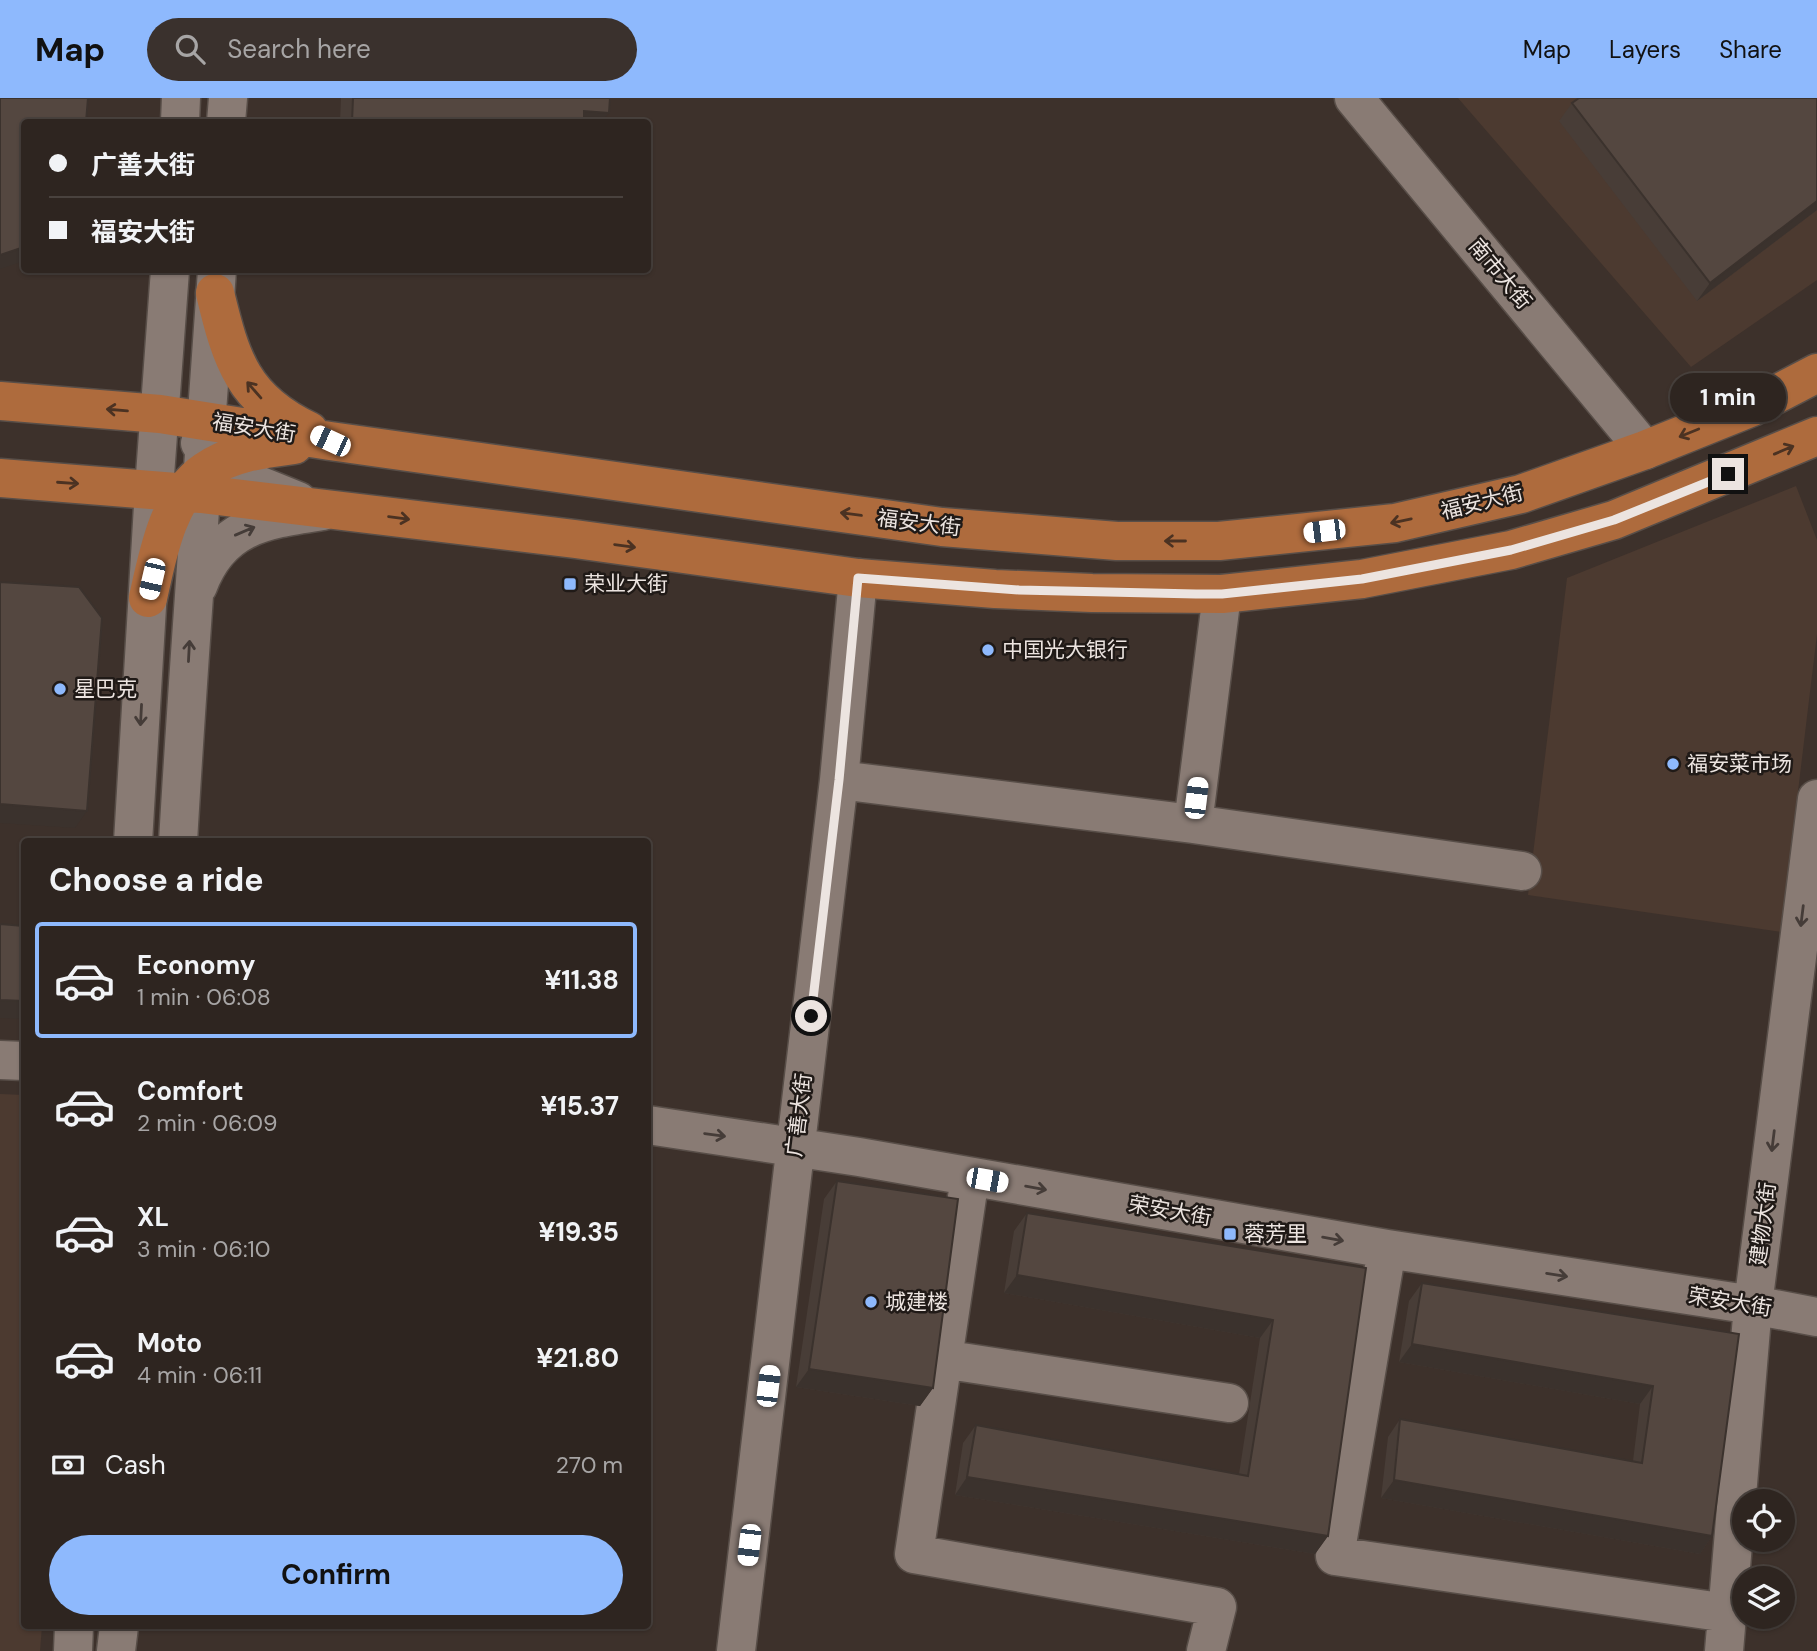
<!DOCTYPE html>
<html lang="en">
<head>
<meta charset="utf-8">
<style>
	body { margin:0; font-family:"DM Sans","Noto Sans SC",sans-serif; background:#3a312d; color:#f1f3f6; height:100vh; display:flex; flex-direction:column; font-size:26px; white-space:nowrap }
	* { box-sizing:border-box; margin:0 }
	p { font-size:23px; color:#a7a5a5 }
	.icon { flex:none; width:38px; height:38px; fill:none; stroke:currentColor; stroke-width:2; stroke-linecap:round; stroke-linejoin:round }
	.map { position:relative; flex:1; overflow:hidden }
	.details { position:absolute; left:21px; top:740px; width:630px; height:791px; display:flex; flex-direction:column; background:#2e2520; border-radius:7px; box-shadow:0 2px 5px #0004,0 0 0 2px #49423e }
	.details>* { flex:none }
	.top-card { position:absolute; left:21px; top:21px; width:630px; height:154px; border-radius:7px; box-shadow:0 2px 5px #0004,0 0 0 2px #49423e; display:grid; align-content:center; height:154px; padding:0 28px; background:#2e2520 }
	.controls { position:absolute; left:1732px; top:1391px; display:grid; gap:14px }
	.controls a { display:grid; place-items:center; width:63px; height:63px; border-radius:50%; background:#2e2520; box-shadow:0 2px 5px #0004,0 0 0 2px #49423e; font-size:35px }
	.end { position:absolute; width:32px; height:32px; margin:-16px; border:9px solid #ece4e0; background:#111; box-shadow:0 0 0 4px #111 }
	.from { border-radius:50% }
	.bubble { position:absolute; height:49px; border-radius:24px; background:#2e2520; box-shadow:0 2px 5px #0004,0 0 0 2px #49423e; font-size:23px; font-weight:700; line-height:49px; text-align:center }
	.car { position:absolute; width:21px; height:42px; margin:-21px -10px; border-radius:9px; box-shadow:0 0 5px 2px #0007; background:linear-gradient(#fff 24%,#345 0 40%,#fff 0 76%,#345 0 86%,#fff 0) }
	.top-card b { display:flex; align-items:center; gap:24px; height:66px; font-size:26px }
	.top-card b+b { border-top:2px solid #49423e }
	.top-card i { width:18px; height:18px; background:#f1f3f6 }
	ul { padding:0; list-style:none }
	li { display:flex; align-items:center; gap:21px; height:116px; margin:0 14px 10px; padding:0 14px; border:4px solid transparent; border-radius:7px }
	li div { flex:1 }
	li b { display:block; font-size:26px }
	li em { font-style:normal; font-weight:700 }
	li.selected { border-color:#8eb9fd }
	li>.icon { width:63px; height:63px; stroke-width:1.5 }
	h2 { padding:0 28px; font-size:32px; line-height:84px }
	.pay { display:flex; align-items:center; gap:18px; height:77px; padding:0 28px; font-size:26px }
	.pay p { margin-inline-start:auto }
	.cta { display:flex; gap:14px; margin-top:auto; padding:14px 28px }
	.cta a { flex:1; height:80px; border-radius:42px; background:#8eb9fd; color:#111; font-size:28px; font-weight:700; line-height:80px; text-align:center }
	header { display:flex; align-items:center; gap:42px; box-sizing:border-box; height:98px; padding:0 35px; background:#8eb9fd; color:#111 }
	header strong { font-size:33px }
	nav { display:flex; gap:38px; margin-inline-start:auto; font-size:24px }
	.search { width:490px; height:63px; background:#3a312d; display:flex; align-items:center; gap:18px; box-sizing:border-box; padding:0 24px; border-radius:38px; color:#a7a5a5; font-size:26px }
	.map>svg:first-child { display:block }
	.built { fill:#4c3a30 }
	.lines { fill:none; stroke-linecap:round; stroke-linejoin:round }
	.minor-casing { stroke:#584e48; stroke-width:41 }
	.major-casing { stroke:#584e48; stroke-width:41 }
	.minor { stroke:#897b74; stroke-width:38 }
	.major { stroke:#ae6b3d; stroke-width:38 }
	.wall { fill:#483d37 }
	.shaded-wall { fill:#3b322d }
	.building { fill:#544740; stroke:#3b322d; stroke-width:2 }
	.oneway { stroke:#4b3222 }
	.oneway2 { stroke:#453c38 }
	.route { stroke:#ece4e0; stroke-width:9 }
	.poi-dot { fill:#8eb9fd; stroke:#201a17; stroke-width:2.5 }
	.labels { text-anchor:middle; stroke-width:5; stroke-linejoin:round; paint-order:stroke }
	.street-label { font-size:21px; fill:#ece4e0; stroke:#201a17 }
	.poi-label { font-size:21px; fill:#ece4e0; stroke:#201a17; text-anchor:start }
</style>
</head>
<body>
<header>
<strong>Map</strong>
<div class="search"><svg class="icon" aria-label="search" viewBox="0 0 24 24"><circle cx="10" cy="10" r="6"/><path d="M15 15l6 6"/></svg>Search here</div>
<nav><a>Map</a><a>Layers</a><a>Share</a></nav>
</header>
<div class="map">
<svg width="1817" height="1553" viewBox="0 0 1817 1553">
	<rect width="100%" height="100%" fill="#3d312b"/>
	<path class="built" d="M1458,0H1817V182L1691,269Z
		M1796,388L1817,442V536L1781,834L1528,797L1567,480Z
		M0,996L24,997V1528H42L40,1553H0Z"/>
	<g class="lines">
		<g class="minor-casing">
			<path id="minor" d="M1354,0L1645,352
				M180,24L181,0
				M226,24L228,0
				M200,345L205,352L256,386L298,403
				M198,488C221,427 264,422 323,413
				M839,682L1193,726L1222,496
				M1193,726L1522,773
				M133,744L154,391L170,172
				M178,744C189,553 204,362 217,172
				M0,962L24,963
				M648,1027L859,1059L1387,1151L1753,1207L1817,1219
				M970,1079L914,1456L1217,1509L1206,1553
				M1387,1151L1335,1458L1727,1515
				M942,1261L1229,1305
				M73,1553L74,1528
				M116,1553L119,1528
				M736,1553L839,682L858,480
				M1724,1553L1753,1207L1817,701"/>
		</g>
		<g class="major-casing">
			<path id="major" d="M215,195C231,262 243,302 309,333
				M0,303L160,316L330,343L942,429L1117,443H1219L1395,425L1521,396L1645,352L1752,309L1817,275
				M0,380L201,396L575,441L858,480L995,491L1092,495L1222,496L1362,481L1511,452L1614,422L1817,338
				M148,500C157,460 168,398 205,373C230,355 264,351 294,347"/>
		</g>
		<use href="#minor" class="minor"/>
		<use href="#major" class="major"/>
	</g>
	<path class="wall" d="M341,0H610L602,24H340Z
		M1817,0V112L1697,203L1559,23L1572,5Z
		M837,1083L933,1290L920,1308L796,1289L824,1101Z
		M1027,1115L1366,1170L1328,1438L1315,1456L955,1397L963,1345L976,1327L1239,1376L1260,1240L1004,1195L1014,1133Z
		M1422,1185L1739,1236L1712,1438L1700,1456L1381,1400L1388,1339L1400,1321L1633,1363L1640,1306L1399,1264L1409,1203Z"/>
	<path class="shaded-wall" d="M584,13L609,15L602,24H576Z
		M1817,103V112L1697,203L1710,185Z
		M24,149V163L0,171V157Z
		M0,706L87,713L75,730L0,725Z
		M0,902L24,903V921L0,920Z
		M1017,1177L1273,1222L1260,1240L1004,1195Z
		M1412,1246L1653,1288L1640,1306L1399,1264Z
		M809,1271L933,1290L920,1308L796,1289Z
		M967,1379L1328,1438L1315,1456L955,1397Z
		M1394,1382L1712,1438L1700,1456L1381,1400Z"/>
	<path class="building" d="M0,0H88L86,24H24V149L0,157Z
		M353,0H610L609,15L584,13V24H352Z
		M1579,0H1817V103L1710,185L1572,5Z
		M0,484L79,489L102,520L87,713L0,706Z
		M0,826L24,828V903L0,902Z
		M837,1083L958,1101L933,1290L809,1271Z
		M1027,1115L1366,1170L1328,1438L967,1379L976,1327L1248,1378L1273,1222L1017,1177Z
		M1422,1185L1739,1236L1712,1438L1394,1382L1400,1321L1642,1365L1653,1288L1412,1246Z"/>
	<defs><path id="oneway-shaft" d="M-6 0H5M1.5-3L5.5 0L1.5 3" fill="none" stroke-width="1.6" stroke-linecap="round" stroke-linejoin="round" transform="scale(1.75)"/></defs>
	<g class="oneway">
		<use href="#oneway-shaft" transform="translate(254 292) rotate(-131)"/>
		<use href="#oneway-shaft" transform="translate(117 312) rotate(-175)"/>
		<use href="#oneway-shaft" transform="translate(1689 335) rotate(158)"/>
		<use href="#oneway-shaft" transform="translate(1784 352) rotate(-23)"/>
		<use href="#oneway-shaft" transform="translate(68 385) rotate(4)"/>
		<use href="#oneway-shaft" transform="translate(851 416) rotate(-172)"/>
		<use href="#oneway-shaft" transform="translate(399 420) rotate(7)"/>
		<use href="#oneway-shaft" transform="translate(1401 423) rotate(168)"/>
		<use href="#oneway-shaft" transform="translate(1175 443) rotate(180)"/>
		<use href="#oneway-shaft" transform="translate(625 448) rotate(8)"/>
	</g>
	<g class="oneway2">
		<use href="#oneway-shaft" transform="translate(245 433) rotate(-23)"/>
		<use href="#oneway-shaft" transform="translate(189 553) rotate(-87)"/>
		<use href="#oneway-shaft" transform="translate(141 617) rotate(93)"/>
		<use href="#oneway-shaft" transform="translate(1802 818) rotate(97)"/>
		<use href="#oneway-shaft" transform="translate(715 1037) rotate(8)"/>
		<use href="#oneway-shaft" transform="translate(1773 1043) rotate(97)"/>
		<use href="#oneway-shaft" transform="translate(1036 1090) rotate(10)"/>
		<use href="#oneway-shaft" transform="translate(1333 1141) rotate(10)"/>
		<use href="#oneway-shaft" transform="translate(1557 1177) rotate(9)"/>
	</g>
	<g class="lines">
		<path class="route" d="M811,918L839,682L858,480L1019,492L1196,496H1222L1362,481L1511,452L1614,422L1728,376"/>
	</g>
	<g class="poi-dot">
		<rect x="563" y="479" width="14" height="14" rx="3.5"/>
		<circle cx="988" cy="552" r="7"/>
		<circle cx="60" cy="591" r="7"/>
		<circle cx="1673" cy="666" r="7"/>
		<rect x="1223" y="1129" width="14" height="14" rx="3.5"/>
		<circle cx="871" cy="1204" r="7"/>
	</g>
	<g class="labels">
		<g class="street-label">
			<text transform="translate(1500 176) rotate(50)" y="7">南市大街</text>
			<text transform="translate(254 330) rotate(9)" y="7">福安大街</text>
			<text transform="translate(1482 404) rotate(-14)" y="7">福安大街</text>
			<text transform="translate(919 425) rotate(7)" y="7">福安大街</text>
			<text transform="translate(799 1017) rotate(-83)" y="7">广善大街</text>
			<text transform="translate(1170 1113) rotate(10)" y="7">荣安大街</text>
			<text transform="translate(1763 1126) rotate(-83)" y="7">建物大街</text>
			<text transform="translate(1730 1204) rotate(9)" y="7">荣安大街</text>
		</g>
		<g class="poi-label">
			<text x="584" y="493">荣业大街</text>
			<text x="1002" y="559">中国光大银行</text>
			<text x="74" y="598">星巴克</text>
			<text x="1687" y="673">福安菜市场</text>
			<text x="1244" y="1143">蓉芳里</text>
			<text x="885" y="1211">城建楼</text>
		</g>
	</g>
</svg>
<div class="controls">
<a><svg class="icon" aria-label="locate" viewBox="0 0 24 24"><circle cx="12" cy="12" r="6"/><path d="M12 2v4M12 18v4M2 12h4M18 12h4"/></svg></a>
<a><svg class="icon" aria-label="layers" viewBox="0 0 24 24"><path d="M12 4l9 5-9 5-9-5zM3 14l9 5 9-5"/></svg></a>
</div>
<i class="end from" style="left:811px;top:918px"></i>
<i class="end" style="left:1728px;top:376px"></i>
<div class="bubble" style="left:1670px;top:275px;width:116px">1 min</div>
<i class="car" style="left:330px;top:343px;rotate:295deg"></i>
<i class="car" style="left:1324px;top:433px;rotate:263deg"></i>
<i class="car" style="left:152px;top:481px;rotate:193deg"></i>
<i class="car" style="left:1196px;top:700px;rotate:7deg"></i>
<i class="car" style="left:987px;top:1082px;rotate:100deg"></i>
<i class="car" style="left:768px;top:1288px;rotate:7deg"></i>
<i class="car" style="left:749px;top:1447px;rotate:187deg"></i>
<div class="top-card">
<b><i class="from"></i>广善大街</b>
<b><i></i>福安大街</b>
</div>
<section class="details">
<h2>Choose a ride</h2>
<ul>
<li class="selected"><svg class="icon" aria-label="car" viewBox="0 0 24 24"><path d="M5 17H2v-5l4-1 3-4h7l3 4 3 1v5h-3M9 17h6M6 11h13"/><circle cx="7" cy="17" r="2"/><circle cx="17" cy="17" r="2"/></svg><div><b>Economy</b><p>1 min · 06:08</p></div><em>¥11.38</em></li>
<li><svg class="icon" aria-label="car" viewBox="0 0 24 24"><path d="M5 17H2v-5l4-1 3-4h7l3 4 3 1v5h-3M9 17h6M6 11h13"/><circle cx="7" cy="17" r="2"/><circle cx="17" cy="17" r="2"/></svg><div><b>Comfort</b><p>2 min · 06:09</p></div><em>¥15.37</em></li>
<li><svg class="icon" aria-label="car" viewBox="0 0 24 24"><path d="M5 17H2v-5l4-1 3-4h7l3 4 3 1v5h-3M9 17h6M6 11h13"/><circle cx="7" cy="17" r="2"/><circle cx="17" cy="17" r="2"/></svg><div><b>XL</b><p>3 min · 06:10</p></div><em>¥19.35</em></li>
<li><svg class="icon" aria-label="car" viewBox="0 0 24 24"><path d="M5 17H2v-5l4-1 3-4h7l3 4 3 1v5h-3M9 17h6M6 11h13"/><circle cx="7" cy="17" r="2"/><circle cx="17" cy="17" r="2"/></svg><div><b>Moto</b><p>4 min · 06:11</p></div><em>¥21.80</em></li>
</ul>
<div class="pay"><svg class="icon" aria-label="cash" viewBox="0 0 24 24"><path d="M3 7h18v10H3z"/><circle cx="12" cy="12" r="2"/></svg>Cash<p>270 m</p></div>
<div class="cta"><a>Confirm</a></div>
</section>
</div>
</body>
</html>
